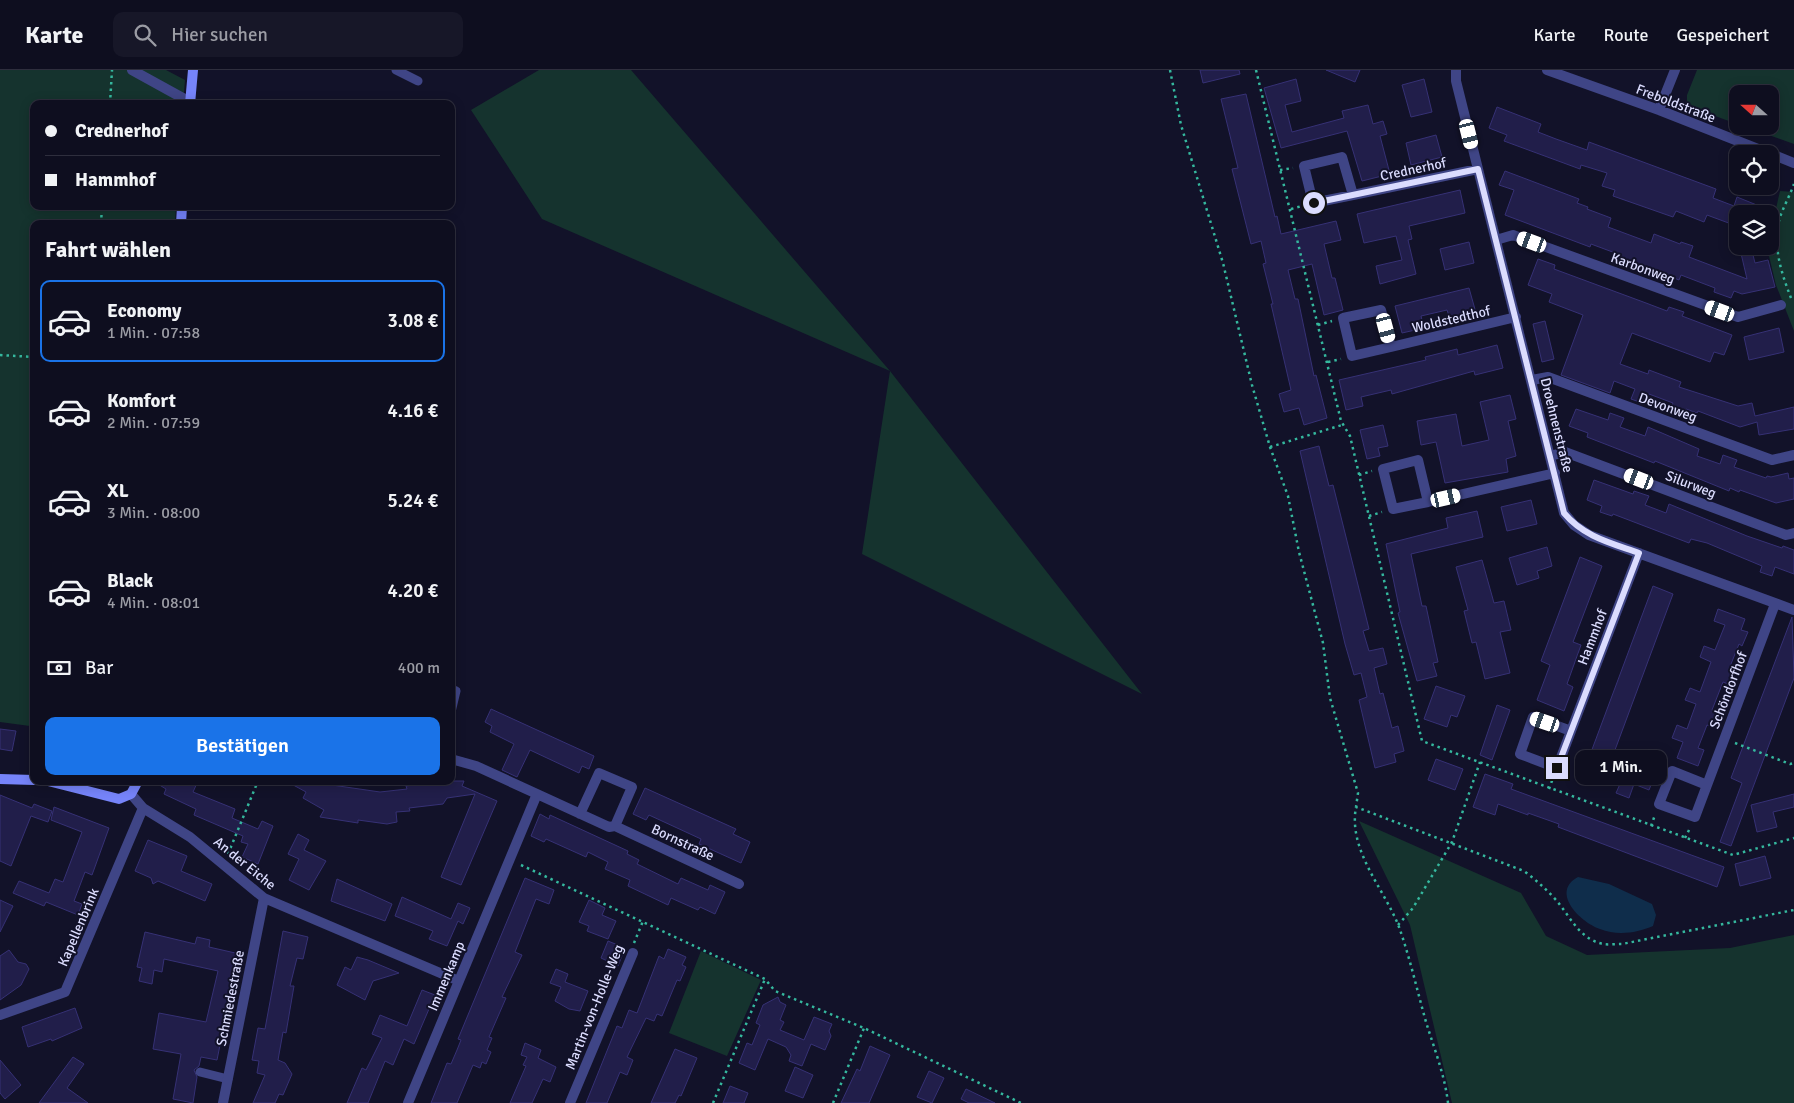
<!DOCTYPE html>
<html lang="de">
<head>
<meta charset="utf-8">
<style>
	body { margin:0; font-family:Signika,sans-serif; background:#171728; color:#f1f3f6; height:100vh; display:flex; flex-direction:column; font-size:19px; white-space:nowrap }
	* { box-sizing:border-box; margin:0 }
	p { font-size:16px; color:#9b9ca4 }
	.icon { flex:none; width:28px; height:28px; fill:none; stroke:currentColor; stroke-width:2; stroke-linecap:round; stroke-linejoin:round }
	.map { position:relative; flex:1; overflow:hidden }
	.sheet { position:absolute; left:30px; top:150px; width:425px; height:565px; display:flex; flex-direction:column; background:#0e0e1f; border-radius:10px; box-shadow:0 2px 12px #0003,0 0 0 1px #2e2e3d }
	.sheet>* { flex:none }
	.guide { position:absolute; left:30px; top:30px; width:425px; height:110px; border-radius:10px; box-shadow:0 2px 12px #0003,0 0 0 1px #2e2e3d; display:grid; align-content:center; height:110px; padding:0 15px; background:#0e0e1f }
	.needle { width:32px; rotate:291deg }
	.fabs { position:absolute; left:1729px; top:15px; display:grid; gap:10px }
	.fabs a { display:grid; place-items:center; width:50px; height:50px; border-radius:10px; background:#0e0e1f; box-shadow:0 2px 12px #0003,0 0 0 1px #2e2e3d; font-size:25px }
	.end { position:absolute; width:22px; height:22px; margin:-11px; border:6px solid #dbdcfe; background:#111; box-shadow:0 0 0 2px #111 }
	.from { border-radius:50% }
	.bubble { position:absolute; height:35px; border-radius:10px; background:#0e0e1f; box-shadow:0 2px 12px #0003,0 0 0 1px #2e2e3d; font-size:16px; font-weight:600; line-height:35px; text-align:center }
	.car { position:absolute; width:15px; height:30px; margin:-15px -8px; border-radius:6px; box-shadow:0 0 4px 1px #0007; background:linear-gradient(#fff 24%,#345 0 40%,#fff 0 76%,#345 0 86%,#fff 0) }
	.guide b { display:flex; align-items:center; gap:18px; height:48px; font-size:19px }
	.guide b+b { border-top:1px solid #2e2e3d }
	.guide i { width:12px; height:12px; background:#f1f3f6 }
	ul { padding:0; list-style:none }
	li { display:flex; align-items:center; gap:15px; height:82px; margin:0 10px 8px; padding:0 5px; border:2px solid transparent; border-radius:10px }
	li div { flex:1 }
	li b { display:block; font-size:19px }
	li em { font-style:normal; font-weight:600 }
	li.on { border-color:#1a73e8 }
	li>.icon { width:45px; height:45px; stroke-width:1.5 }
	h2 { padding:0 15px; font-size:22px; line-height:60px }
	.pay { display:flex; align-items:center; gap:12px; height:55px; padding:0 15px; font-size:19px }
	.pay p { margin-inline-start:auto }
	.cta { display:flex; gap:10px; margin-top:auto; padding:10px 15px }
	.cta a { flex:1; height:58px; border-radius:10px; background:#1a73e8; color:#fff; font-size:20px; font-weight:600; line-height:58px; text-align:center }
	header { display:flex; align-items:center; gap:30px; box-sizing:border-box; height:70px; padding:0 25px; background:#0e0e1f; border-bottom:1px solid #2e2e3d }
	header strong { font-size:24px }
	nav { display:flex; gap:28px; margin-inline-start:auto; font-size:18px }
	.search { width:350px; height:45px; background:#171728; display:flex; align-items:center; gap:12px; box-sizing:border-box; padding:0 18px; border-radius:10px; color:#9b9ca4; font-size:19px }
	.map>svg:first-child { display:block }
	.green { fill:#15332e }
	.water { fill:#0f2d4b }
	.building { fill:#211e4a; stroke:#363175 }
	.lines { fill:none; stroke-linecap:round; stroke-linejoin:round }
	.path { stroke:#35b89e; stroke-width:2.5; stroke-dasharray:2.5 4; stroke-linecap:butt }
	.lane { stroke:#3f4586; stroke-width:9 }
	.street { stroke:#3f4586; stroke-width:10 }
	.secondary { stroke:#7684fa; stroke-width:10 }
	.route { stroke:#dbdcfe; stroke-width:6 }
	.labels { text-anchor:middle; stroke-width:4; stroke-linejoin:round; paint-order:stroke }
	.street-label { font-size:14px; fill:#dbdcfe; stroke:#121229 }
</style>
</head>
<body>
<header>
<strong>Karte</strong>
<div class="search"><svg class="icon" aria-label="search" viewBox="0 0 24 24"><circle cx="10" cy="10" r="6"/><path d="M15 15l6 6"/></svg>Hier suchen</div>
<nav><a>Karte</a><a>Route</a><a>Gespeichert</a></nav>
</header>
<div class="map">
<svg width="1794" height="1033" viewBox="0 0 1794 1033">
	<rect width="100%" height="100%" fill="#121229"/>
	<path class="green" d="M0,0H166L185,10L183,34H34V136H176L175,154H34V644L30,656L0,652Z
		M539,0H631L890,301L1142,624L862,484L890,301L542,149L471,40Z
		M1697,0H1794V74L1744,56H1770V24H1738L1737,54L1693,38L1687,33V25Z
		M1780,121L1794,122V261L1776,215L1767,178L1770,176V165Z
		M1359,751L1521,823L1546,866L1587,885L1730,878L1794,865V1033H1452L1410,855Z
		M701,881L761,910L727,986L669,963Z"/>
	<path class="water" d="M1578,807L1609,814L1652,834L1656,845L1653,856C1637,863 1617,866 1600,859C1580,852 1550,822 1578,807Z"/>
	<path class="building" d="M1200,0H1239L1240,4L1203,13Z
		M1326,0H1360L1355,12Z
		M1296,9L1301,31L1285,35L1292,62L1344,48L1342,41L1368,35L1373,54L1383,51L1387,64L1380,66L1390,104L1362,111L1347,61L1281,78L1264,18Z
		M1424,9L1432,42L1411,47L1402,15Z
		M1246,24L1275,147L1277,146L1281,164L1336,151L1341,170L1324,174L1332,208H1335L1343,240L1324,245L1312,194L1288,200L1295,229H1298L1314,306L1316,305L1327,348L1304,355L1299,338L1284,342L1279,324L1291,320L1271,234H1273L1263,194L1266,193L1261,171L1251,174L1232,99L1238,98L1221,29Z
		M1497,37L1541,54L1538,62L1556,69L1587,80L1589,72L1716,119L1713,128L1734,136L1737,127L1779,144H1738L1734,155L1707,145L1704,152L1676,141L1673,147L1613,126L1615,120L1602,116L1607,103L1581,95L1580,99L1504,71L1507,65L1489,58Z
		M1436,65L1442,87L1411,95L1406,73Z
		M1505,101L1579,129L1577,133L1588,137L1587,139L1611,148L1608,157L1651,173L1654,164L1680,174L1681,172L1693,176L1689,187L1747,209L1740,179L1751,177L1755,193L1768,190L1775,217L1742,224L1734,221L1731,228L1714,222L1715,218L1681,205L1679,210L1653,199L1652,201L1620,190L1622,186L1618,184L1591,174L1590,177L1505,145L1514,120L1499,115Z
		M1460,120L1465,143L1409,156L1412,169L1408,170L1416,204L1380,214L1376,196L1402,190L1396,166L1364,173L1357,144Z
		M1469,172L1474,193L1445,200L1440,179Z
		M1538,189L1555,195L1554,199L1646,233L1667,241L1669,237L1684,242L1682,246L1732,265L1724,285L1714,282L1710,292L1632,263L1620,294L1648,304L1649,300L1681,312L1679,317L1738,336L1752,333L1755,346L1794,337V359L1759,365L1757,352L1740,357L1698,341L1697,343L1686,339L1683,348L1669,343L1673,333L1649,324L1645,334L1631,329L1635,319L1614,311L1610,323L1561,305L1583,245L1549,232L1552,224L1528,215Z
		M1469,218L1476,243L1450,249L1447,240L1421,246L1424,258L1402,263L1395,236Z
		M1545,251L1554,289L1542,292L1533,254Z
		M1779,258L1784,282L1749,290L1744,267Z
		M1497,275L1503,298L1475,305L1474,301L1392,324L1391,320L1361,327L1363,336L1346,340L1339,310L1426,290L1425,287L1457,279L1458,285Z
		M1510,325L1516,349L1508,351L1516,386L1506,389L1508,402L1445,413L1436,372L1421,375L1417,351L1456,344L1462,376L1489,370L1480,332Z
		M1576,339L1608,350L1610,343L1624,348L1620,357L1645,366L1648,357L1699,379L1697,386L1720,394L1723,385L1737,390L1734,397L1766,408L1767,406L1771,407L1788,403L1789,409L1794,408V429L1776,433L1740,420L1739,422L1730,418L1729,421L1655,391L1654,393L1587,367L1588,363L1569,356Z
		M1383,355L1388,376L1378,378L1380,386L1367,389L1360,360Z
		M1319,376L1329,416L1333,415L1369,559L1363,561L1369,581L1383,578L1387,594L1374,598L1380,624L1383,623L1392,658L1398,656L1404,681L1394,684L1396,692L1375,698L1359,630L1367,627L1361,603L1354,605L1345,574L1300,381Z
		M1594,410L1633,424L1634,421L1649,426L1645,435L1666,443L1669,434L1747,466L1782,478L1783,476L1794,480V504L1775,497L1772,506L1760,502L1762,496L1707,473L1691,469L1689,473L1613,444L1612,446L1600,442L1602,436L1587,430Z
		M1531,430L1537,454L1507,461L1501,437Z
		M1477,441L1483,467L1411,484L1422,536H1426L1438,592L1433,593L1437,606L1417,611L1398,543L1400,542L1386,474L1448,458L1446,448Z
		M1547,477L1552,496L1537,501L1539,508L1517,515L1509,488Z
		M1580,487L1602,496L1573,572L1581,575L1567,614L1573,617L1564,641L1537,630L1550,595L1541,591Z
		M1482,490L1494,533L1504,531L1511,560L1500,562L1510,603L1485,609L1476,572L1472,573L1464,541L1468,540L1456,497Z
		M1653,516L1673,524L1612,688L1639,698L1642,691L1658,697L1649,720L1634,714L1629,728L1616,723L1620,714L1584,701Z
		M1718,539L1745,549L1741,560L1748,562L1742,576L1739,574L1729,599L1733,600L1728,614L1723,612L1712,640L1718,642L1712,657L1707,655L1698,678L1704,680L1698,696L1677,688L1683,672L1672,668L1677,655L1687,659L1696,634L1685,630L1690,618L1700,622L1711,592L1700,587L1704,576L1715,580L1725,555L1714,551Z
		M1792,547L1794,608L1731,776L1720,772L1742,713L1731,708Z
		M1436,616L1465,626L1457,647L1451,645L1447,657L1424,649Z
		M1497,635L1510,640L1492,690L1480,685Z
		M491,639L594,686L589,699L582,696L579,703L530,680L517,707L502,700L514,674L490,662L492,656L485,652Z
		M0,659L16,661L12,681L0,679Z
		M1436,689L1463,699L1455,720L1428,710Z
		M1485,704L1513,714L1511,719L1724,797L1717,817L1558,757L1559,754L1528,743V745L1498,734L1495,745L1473,737Z
		M153,711H198L193,722L235,739L232,748L258,759L262,751L273,756L258,794L242,787L248,774L241,772L243,766L194,745L196,739L164,724L166,719Z
		M286,711H334L332,715L380,722L407,719L406,716L419,714V711H464L462,716L497,731L461,815L441,807L475,724L447,728L443,734L409,738L410,741L396,742L397,752L387,754L358,750V753L320,747L324,740L303,728L306,722Z
		M645,718L736,759L733,764L750,772L741,793L699,774L701,769L649,745L646,750L633,744Z
		M1794,724V737L1773,742L1777,757L1757,762L1751,735Z
		M0,725L32,738L34,734L52,741L48,752L31,746L11,796L0,791Z
		M54,737L109,758L92,805L85,802L74,831L82,834L78,845L46,832L44,836L13,823L19,811L49,823L55,809L63,812L82,762L51,750Z
		M540,744L549,749L550,745L628,781L627,784L639,790L637,794L678,814L681,808L708,820L710,815L725,822L715,844L700,837L698,840L671,828L668,835L628,816L630,810L605,799L608,792L588,782L586,787L546,769L544,772L531,766Z
		M298,764L309,770L304,780L326,791L309,820L289,810L299,789L288,784Z
		M148,770L187,786L181,801L212,814L205,831L158,811L153,814L151,808L135,801Z
		M1765,786L1771,808L1740,816L1735,794Z
		M525,808L554,820L549,834L536,829L515,882L522,885L502,927L506,928L489,967L492,968L487,980L491,982L486,994L482,992L480,998L473,995L457,1033H431L447,993L451,994L457,980L461,970L458,969Z
		M337,809L392,834L385,851L331,831Z
		M402,827L451,849L458,833L470,838L463,854L458,851L447,876L429,869L433,861L395,846Z
		M0,830L13,836L0,862Z
		M589,830L605,838L602,845L616,851L608,869L587,861L589,856L579,852Z
		M283,861L308,867L303,889L297,888L290,916H294L286,963L283,962L278,990L285,993L292,1004L283,1025L279,1024L275,1033H253L265,1005L257,1003L259,991L252,990L258,958L265,959Z
		M145,862L195,874L197,867L210,870L209,877L244,885L239,906L234,905L217,990L201,987L199,996L194,1000L197,1007L193,1033L173,1029L181,984L153,979L159,943L206,952L218,901L164,889L162,902L154,900L152,914L139,911L142,898L137,897Z
		M608,871L625,878L618,896L601,888Z
		M668,879L686,887L682,895L686,897L680,911L677,910L662,946L657,944L654,951L646,948L627,987L633,990L627,1005L620,1002L607,1033H586L617,956L622,958L629,940L637,943L659,886L664,889Z
		M9,880L18,892L26,894L29,899L21,915L0,930V886Z
		M357,887L368,890L399,903L373,911L365,930L337,915L345,897L351,900Z
		M556,899L568,904L565,912L588,921L580,941L569,939L555,931L561,917L550,913Z
		M422,920L435,925L414,974L404,969L393,995L385,991L368,1033H347L362,998L366,1000L382,968L372,964L380,945L407,956Z
		M778,927L780,932L786,935L780,950L784,952L780,960L804,970L814,947L832,954L829,961L831,966L825,980L811,974L802,996L789,991L791,985L786,977L768,969L755,1000L739,993L747,973L752,975L760,955L756,953L763,935Z
		M75,938L82,958L52,971L51,969L28,977L22,957Z
		M525,973L541,980L538,988L556,997L550,1012L543,1009L532,1033H510L526,996L523,995L527,987L521,985Z
		M870,976L890,985L869,1033H841L857,999L860,1001Z
		M675,979L697,988L681,1026L679,1025L675,1033H651Z
		M73,987L84,994L67,1018L88,1033H39Z
		M0,990L21,1015L5,1029L0,1023Z
		M795,997L813,1005L803,1028L785,1021Z
		M929,1001L944,1008L932,1033L917,1027Z
		M730,1016L748,1023L744,1033H723Z
		M966,1019L995,1033H969L961,1029Z"/>
	<g class="lines">
		<path class="path" d="M1170,0L1181,55L1223,193L1252,315L1270,377L1288,426L1299,482L1323,573L1330,628L1358,723L1356,737
			M1256,0L1341,351L1350,366L1422,671L1733,785L1794,768
			M110,34L112,0
			M1280,100L1293,98
			M1291,139L1302,136
			M101,154L102,136
			M1791,228C1781,202 1772,175 1780,147C1784,136 1790,125 1794,114
			M1318,255L1332,251
			M0,285L34,287
			M1328,292L1341,289
			M1270,377L1342,355
			M1359,405L1372,401
			M1369,446L1382,442
			M1735,673L1790,694L1794,693
			M1549,719L1553,708
			M1651,756L1655,745
			M1685,768L1690,758
			M228,784L258,711
			M521,795L765,909L775,921L864,958L1021,1033
			M1398,855L1413,838L1452,772L1480,692
			M634,873L643,851
			M713,1033L765,909
			M833,1033L864,958
			M1448,1033C1445,1006 1434,978 1426,952C1417,920 1410,888 1399,857C1384,818 1348,781 1356,737L1524,801C1536,810 1546,819 1556,830C1570,846 1579,869 1603,874C1608,875 1616,874 1622,874L1794,840"/>
		<path class="lane" d="M396,0L418,11
			M451,619L456,621L451,642
			M200,1002L228,1009"/>
		<path class="street" d="M132,0L190,32
			M1456,0V11L1564,443L1574,455L1589,465L1794,540
			M1547,0L1659,40L1794,93
			M1659,40L1675,0
			M1353,125L1313,133L1304,96L1342,87L1353,125L1478,99
			M1496,170L1513,165L1738,247L1781,235
			M1391,277L1352,286L1343,248L1381,240L1391,277L1516,247
			M1532,310L1548,307L1772,390L1794,385
			M1550,386L1565,382L1786,465L1794,463
			M1428,432L1393,439L1383,399L1418,390L1428,432L1555,403
			M1571,661L1557,698L1520,684L1533,647L1571,661L1639,483
			M451,689L476,696L537,724
			M1707,715L1672,701L1659,734L1695,747L1775,534
			M131,724L143,738L190,767L264,828L459,911
			M580,744L599,703L632,717L615,756
			M0,945L65,922L143,738
			M223,1033L264,828
			M408,1033L537,724L609,757L615,756L739,814
			M570,1033L633,883"/>
		<path class="secondary" d="M190,34L193,0
			M181,154L182,136
			M0,709L34,710
			M48,711L119,729L131,724L138,711"/>
	</g>
	<g class="lines">
		<path class="route" d="M1314,133L1478,99L1564,443C1584,467 1611,473 1639,483L1557,698"/>
	</g>
	<g class="labels">
		<g class="street-label">
			<text transform="translate(1676 33) rotate(21)" y="5">Freboldstraße</text>
			<text transform="translate(1413 99) rotate(-12)" y="5">Crednerhof</text>
			<text transform="translate(1643 198) rotate(20)" y="5">Karbonweg</text>
			<text transform="translate(1451 249) rotate(-13)" y="5">Woldstedthof</text>
			<text transform="translate(1668 337) rotate(20)" y="5">Devonweg</text>
			<text transform="translate(1557 355) rotate(76)" y="5">Droehnenstraße</text>
			<text transform="translate(1691 414) rotate(21)" y="5">Silurweg</text>
			<text transform="translate(1592 567) rotate(-69)" y="5">Hammhof</text>
			<text transform="translate(1728 620) rotate(-69)" y="5">Schöndorfhof</text>
			<text transform="translate(683 772) rotate(25)" y="5">Bornstraße</text>
			<text transform="translate(245 793) rotate(39)" y="5">An der Eiche</text>
			<text transform="translate(78 857) rotate(-67)" y="5">Kapellenbrink</text>
			<text transform="translate(446 906) rotate(-67)" y="5">Immenkamp</text>
			<text transform="translate(230 928) rotate(-79)" y="5">Schmiedestraße</text>
			<text transform="translate(594 937) rotate(-68)" y="5">Martin-von-Holle-Weg</text>
		</g>
	</g>
</svg>
<div class="fabs">
<a><svg class="needle" viewBox="-14 -14 28 28"><path d="M0-13l5 13h-10z" fill="#e53935"/><path d="M0 13l5-13h-10z" fill="#9b9ca4"/></svg></a>
<a><svg class="icon" aria-label="locate" viewBox="0 0 24 24"><circle cx="12" cy="12" r="6"/><path d="M12 2v4M12 18v4M2 12h4M18 12h4"/></svg></a>
<a><svg class="icon" aria-label="layers" viewBox="0 0 24 24"><path d="M12 4l9 5-9 5-9-5zM3 14l9 5 9-5"/></svg></a>
</div>
<i class="end from" style="left:1314px;top:133px"></i>
<i class="end" style="left:1557px;top:698px"></i>
<div class="bubble" style="left:1575px;top:680px;width:92px">1 Min.</div>
<i class="car" style="left:1469px;top:64px;rotate:166deg"></i>
<i class="car" style="left:1532px;top:172px;rotate:290deg"></i>
<i class="car" style="left:1720px;top:241px;rotate:290deg"></i>
<i class="car" style="left:1386px;top:258px;rotate:165deg"></i>
<i class="car" style="left:1639px;top:409px;rotate:291deg"></i>
<i class="car" style="left:1446px;top:428px;rotate:77deg"></i>
<i class="car" style="left:1545px;top:652px;rotate:289deg"></i>
<div class="guide">
<b><i class="from"></i>Crednerhof</b>
<b><i></i>Hammhof</b>
</div>
<section class="sheet">
<h2>Fahrt wählen</h2>
<ul>
<li class="on"><svg class="icon" aria-label="car" viewBox="0 0 24 24"><path d="M5 17H2v-5l4-1 3-4h7l3 4 3 1v5h-3M9 17h6M6 11h13"/><circle cx="7" cy="17" r="2"/><circle cx="17" cy="17" r="2"/></svg><div><b>Economy</b><p>1 Min. · 07:58</p></div><em>3.08 €</em></li>
<li><svg class="icon" aria-label="car" viewBox="0 0 24 24"><path d="M5 17H2v-5l4-1 3-4h7l3 4 3 1v5h-3M9 17h6M6 11h13"/><circle cx="7" cy="17" r="2"/><circle cx="17" cy="17" r="2"/></svg><div><b>Komfort</b><p>2 Min. · 07:59</p></div><em>4.16 €</em></li>
<li><svg class="icon" aria-label="car" viewBox="0 0 24 24"><path d="M5 17H2v-5l4-1 3-4h7l3 4 3 1v5h-3M9 17h6M6 11h13"/><circle cx="7" cy="17" r="2"/><circle cx="17" cy="17" r="2"/></svg><div><b>XL</b><p>3 Min. · 08:00</p></div><em>5.24 €</em></li>
<li><svg class="icon" aria-label="car" viewBox="0 0 24 24"><path d="M5 17H2v-5l4-1 3-4h7l3 4 3 1v5h-3M9 17h6M6 11h13"/><circle cx="7" cy="17" r="2"/><circle cx="17" cy="17" r="2"/></svg><div><b>Black</b><p>4 Min. · 08:01</p></div><em>4.20 €</em></li>
</ul>
<div class="pay"><svg class="icon" aria-label="cash" viewBox="0 0 24 24"><path d="M3 7h18v10H3z"/><circle cx="12" cy="12" r="2"/></svg>Bar<p>400 m</p></div>
<div class="cta"><a>Bestätigen</a></div>
</section>
</div>
</body>
</html>
